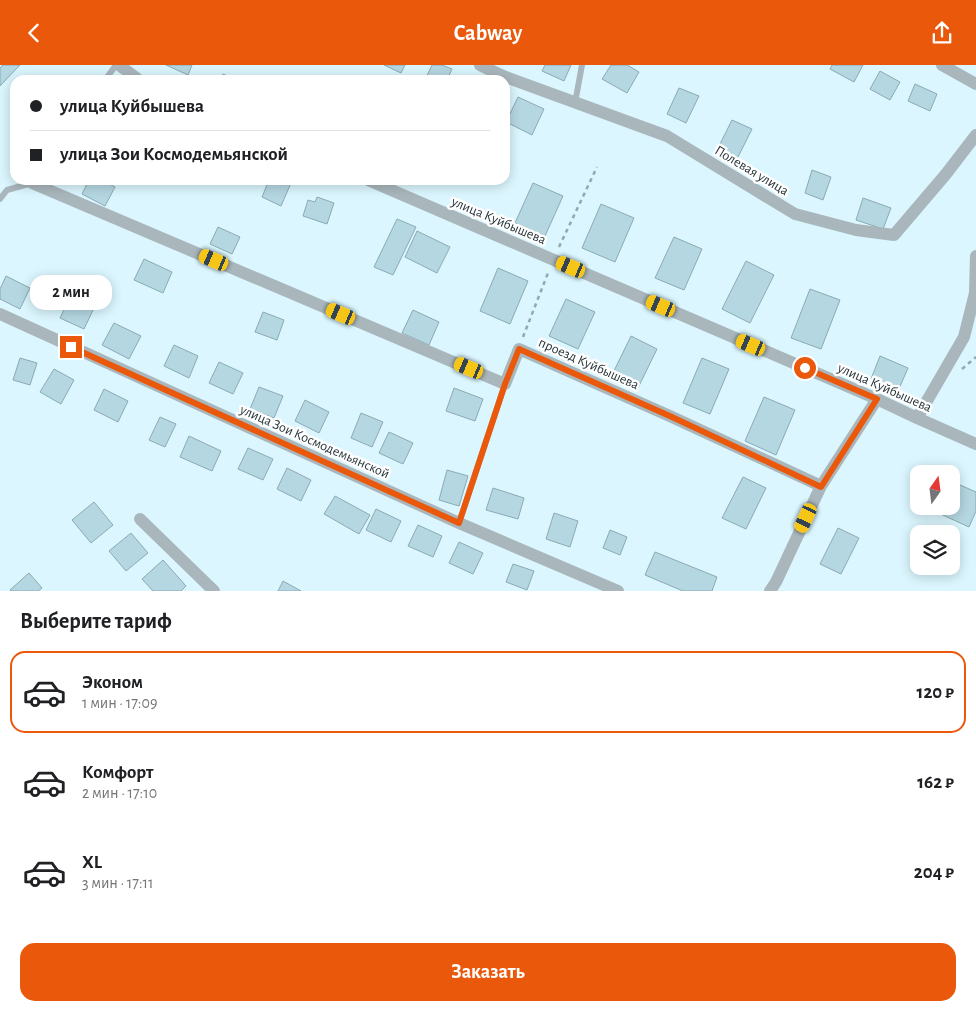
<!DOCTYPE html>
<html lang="ru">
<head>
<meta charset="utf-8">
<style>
	body { margin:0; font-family:"Alegreya Sans",sans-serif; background:#f6f6f6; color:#202124; height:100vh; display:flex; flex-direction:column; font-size:19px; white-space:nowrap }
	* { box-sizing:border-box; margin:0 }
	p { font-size:16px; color:#757577 }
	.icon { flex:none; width:28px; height:28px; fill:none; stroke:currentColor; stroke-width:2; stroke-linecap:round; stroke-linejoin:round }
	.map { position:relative; height:526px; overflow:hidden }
	.panel { display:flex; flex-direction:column; background:#fff; flex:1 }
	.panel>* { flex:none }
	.top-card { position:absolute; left:10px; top:10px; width:500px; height:110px; border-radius:15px; box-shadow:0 2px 12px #0003; display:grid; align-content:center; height:110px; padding:0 20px; background:#fff }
	.needle { width:32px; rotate:14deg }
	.tools { position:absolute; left:910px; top:400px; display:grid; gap:10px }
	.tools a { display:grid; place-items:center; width:50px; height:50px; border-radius:10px; background:#fff; box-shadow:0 2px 12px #0003; font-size:25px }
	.end { position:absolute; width:22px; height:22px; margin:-11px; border:6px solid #ea580c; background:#fff; box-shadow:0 0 0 2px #fff }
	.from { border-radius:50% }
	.bubble { position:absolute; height:35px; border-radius:15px; background:#fff; box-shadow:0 2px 12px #0003; font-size:16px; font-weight:700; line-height:35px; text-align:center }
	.car { position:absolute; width:15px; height:30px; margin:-15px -8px; border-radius:6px; box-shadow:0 0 4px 1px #0007; background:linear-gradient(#f5c518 24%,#345 0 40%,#f5c518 0 76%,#345 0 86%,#f5c518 0) }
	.top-card b { display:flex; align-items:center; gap:18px; height:48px; font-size:19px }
	.top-card b+b { border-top:1px solid #e0e0e0 }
	.top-card i { width:12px; height:12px; background:#202124 }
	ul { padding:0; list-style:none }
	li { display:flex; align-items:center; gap:15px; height:82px; margin:0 10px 8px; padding:0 10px; border:2px solid transparent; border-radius:15px }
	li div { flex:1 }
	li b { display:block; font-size:19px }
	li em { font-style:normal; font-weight:700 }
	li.current { border-color:#ea580c }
	li>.icon { width:45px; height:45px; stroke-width:1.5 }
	h2 { padding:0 20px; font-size:22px; line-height:60px }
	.primary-button { display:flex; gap:10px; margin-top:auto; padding:10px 20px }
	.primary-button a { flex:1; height:58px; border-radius:15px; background:#ea580c; color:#fff; font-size:20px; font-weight:700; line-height:58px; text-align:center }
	header { display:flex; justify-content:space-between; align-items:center; height:65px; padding:0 20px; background:#ea580c; color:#fff; font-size:22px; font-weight:700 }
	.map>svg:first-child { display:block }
	.building { fill:#b5d7e1; stroke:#8aaab4 }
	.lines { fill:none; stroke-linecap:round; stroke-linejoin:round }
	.path { stroke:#93a8ae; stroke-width:2.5; stroke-dasharray:4 4; stroke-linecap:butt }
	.service { stroke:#a9b7bc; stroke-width:6 }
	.minor { stroke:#a9b7bc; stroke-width:12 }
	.route { stroke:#ea580c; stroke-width:6 }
	.labels { text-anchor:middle; stroke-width:5; stroke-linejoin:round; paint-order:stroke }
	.street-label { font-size:14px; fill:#283539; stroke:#fefefe }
</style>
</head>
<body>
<header><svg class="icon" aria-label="back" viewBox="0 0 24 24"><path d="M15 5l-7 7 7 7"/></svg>Cabway<svg class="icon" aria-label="share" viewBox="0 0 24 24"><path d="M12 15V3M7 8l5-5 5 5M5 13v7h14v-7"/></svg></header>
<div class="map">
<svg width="976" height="526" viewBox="0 0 976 526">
	<rect width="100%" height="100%" fill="#dbf6fe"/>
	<path class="building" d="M3,0H20L0,21V3Z
		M166,0H192L188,10Z
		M384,0H405L401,8Z
		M432,0H442L452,4L447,15H425Z
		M545,0H571L564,16L542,6Z
		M611,0H627L639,7L627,28L602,14Z
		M832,0H863L854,17L830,4Z
		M880,6L900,17L890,35L870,24Z
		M223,9L237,15H220Z
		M915,19L937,29L930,46L908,36Z
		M679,23L699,31L686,58L667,49Z
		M518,32L544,44L532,70L506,57Z
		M732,55L752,64L738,92L718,83Z
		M812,105L831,112L823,135L805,128Z
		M89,115H102L115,122L105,141L82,129Z
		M269,115H284L291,118L281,141L262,132Z
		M533,118L563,131L545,171L515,158Z
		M317,132L334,138L327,159L303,151L308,135L315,137Z
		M863,133L891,143L883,164L856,155Z
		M601,139L634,153L615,197L582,183Z
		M397,154L416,162L393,210L374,202Z
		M218,162L240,172L232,189L210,179Z
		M417,166L450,182L437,208L405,192Z
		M674,172L702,184L684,225L655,213Z
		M144,194L172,207L163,228L134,215Z
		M746,196L774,210L750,258L722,244Z
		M498,203L528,216L510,259L480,246Z
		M6,211L30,223L20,244L0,234V224Z
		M810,224L840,235L821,284L791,273Z
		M70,232L94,243L84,264L60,253Z
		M566,234L595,247L578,284L549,271Z
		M413,245L439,257L429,280L402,268Z
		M263,247L284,255L277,275L255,267Z
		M114,258L141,271L129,294L102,280Z
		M631,271L657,284L637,325L611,312Z
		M174,280L198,291L189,313L164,301Z
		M880,291L908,303L898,326L871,314Z
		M20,293L37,298L30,320L13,315Z
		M702,293L729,304L710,349L683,338Z
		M219,297L243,308L233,329L209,318Z
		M54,304L74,315L61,339L40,327Z
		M259,322L283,331L274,353L250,344Z
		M454,323L483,334L475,356L446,346Z
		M104,324L128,336L118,357L94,345Z
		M764,332L795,345L776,390L745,376Z
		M305,335L329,347L319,368L295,356Z
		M361,348L383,357L372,382L351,373Z
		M160,352L176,359L165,382L149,375Z
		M389,367L413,378L403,399L379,388Z
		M189,371L221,386L212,406L180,392Z
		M248,383L273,394L263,415L238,404Z
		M287,403L311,415L301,436L277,424Z
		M447,405L468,411L459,441L439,435Z
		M743,412L766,423L746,464L722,453Z
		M951,416L976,427V446L969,462L923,441H951Z
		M493,423L524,433L518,454L486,445Z
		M335,431L370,450L359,469L324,449Z
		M94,437L113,460L91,478L72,455Z
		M376,444L401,456L391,477L366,465Z
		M554,448L578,456L570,482L546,474Z
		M418,460L442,471L433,492L408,481Z
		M838,463L859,473L841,509L820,499Z
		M610,465L627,472L620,490L603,483Z
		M131,468L148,488L126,506L109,486Z
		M459,477L483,488L473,509L449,498Z
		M655,487L717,512L712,526H683L645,510Z
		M163,495L186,521L181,526H153L142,514Z
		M513,499L534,506L527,525L506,517Z
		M29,508L42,523L38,526H11L10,525Z
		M283,516L301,526H278Z"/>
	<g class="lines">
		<path class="path" d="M559,182L597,102
			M523,272L548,208
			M962,304L976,292"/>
		<path class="service" d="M105,15L116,0
			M575,38L582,0
			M0,134L7,125L32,118L33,116
			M459,458L505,319"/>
		<path class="minor" d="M119,0L139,15
			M480,0L503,11L667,71L795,149L856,165L894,170L946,109L976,70
			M942,0L976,19
			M368,115L877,334L917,353L976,379
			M32,118L505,319L519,284L672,352L821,421
			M0,249L459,458L618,526
			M917,353L964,272L975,228L976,191
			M140,454L214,526
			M770,526L776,517L821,421L877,334"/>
	</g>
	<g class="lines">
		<path class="route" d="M71,282L459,458L505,319L519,284L672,352L821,422L877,334L805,303"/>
	</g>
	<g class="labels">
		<g class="street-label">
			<text transform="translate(752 105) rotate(31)" y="5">Полевая улица</text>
			<text transform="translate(499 155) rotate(23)" y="5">улица Куйбышева</text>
			<text transform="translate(589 298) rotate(24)" y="5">проезд Куйбышева</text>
			<text transform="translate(885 322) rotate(24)" y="5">улица Куйбышева</text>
			<text transform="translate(315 376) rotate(24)" y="5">улица Зои Космодемьянской</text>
		</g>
	</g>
</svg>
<div class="tools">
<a><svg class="needle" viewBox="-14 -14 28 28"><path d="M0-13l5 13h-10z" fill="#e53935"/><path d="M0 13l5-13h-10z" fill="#757577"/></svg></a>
<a><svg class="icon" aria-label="layers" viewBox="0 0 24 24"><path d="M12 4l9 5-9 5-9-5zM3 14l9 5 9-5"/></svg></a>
</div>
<i class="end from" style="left:805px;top:303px"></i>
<i class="end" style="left:71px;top:282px"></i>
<div class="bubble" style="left:30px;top:210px;width:82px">2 мин</div>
<i class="car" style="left:214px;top:195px;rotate:293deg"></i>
<i class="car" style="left:571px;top:202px;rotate:293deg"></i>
<i class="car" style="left:661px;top:241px;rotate:293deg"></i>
<i class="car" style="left:341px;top:249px;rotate:293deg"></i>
<i class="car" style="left:751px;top:280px;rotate:293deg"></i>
<i class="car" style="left:469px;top:303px;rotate:293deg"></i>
<i class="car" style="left:806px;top:453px;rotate:205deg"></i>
<div class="top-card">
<b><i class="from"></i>улица Куйбышева</b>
<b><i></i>улица Зои Космодемьянской</b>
</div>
</div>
<section class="panel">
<h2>Выберите тариф</h2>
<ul>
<li class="current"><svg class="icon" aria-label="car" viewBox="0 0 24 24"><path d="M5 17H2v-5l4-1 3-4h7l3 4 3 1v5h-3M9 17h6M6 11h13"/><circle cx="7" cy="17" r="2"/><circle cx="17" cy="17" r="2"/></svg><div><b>Эконом</b><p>1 мин · 17:09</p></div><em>120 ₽</em></li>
<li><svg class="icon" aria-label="car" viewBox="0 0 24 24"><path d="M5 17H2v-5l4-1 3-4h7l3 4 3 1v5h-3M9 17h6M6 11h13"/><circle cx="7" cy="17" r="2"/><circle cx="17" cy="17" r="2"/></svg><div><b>Комфорт</b><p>2 мин · 17:10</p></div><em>162 ₽</em></li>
<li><svg class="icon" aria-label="car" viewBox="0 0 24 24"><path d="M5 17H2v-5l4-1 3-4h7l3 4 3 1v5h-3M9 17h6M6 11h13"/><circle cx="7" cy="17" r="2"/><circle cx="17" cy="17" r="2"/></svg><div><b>XL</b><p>3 мин · 17:11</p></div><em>204 ₽</em></li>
</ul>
<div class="primary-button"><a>Заказать</a></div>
</section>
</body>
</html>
